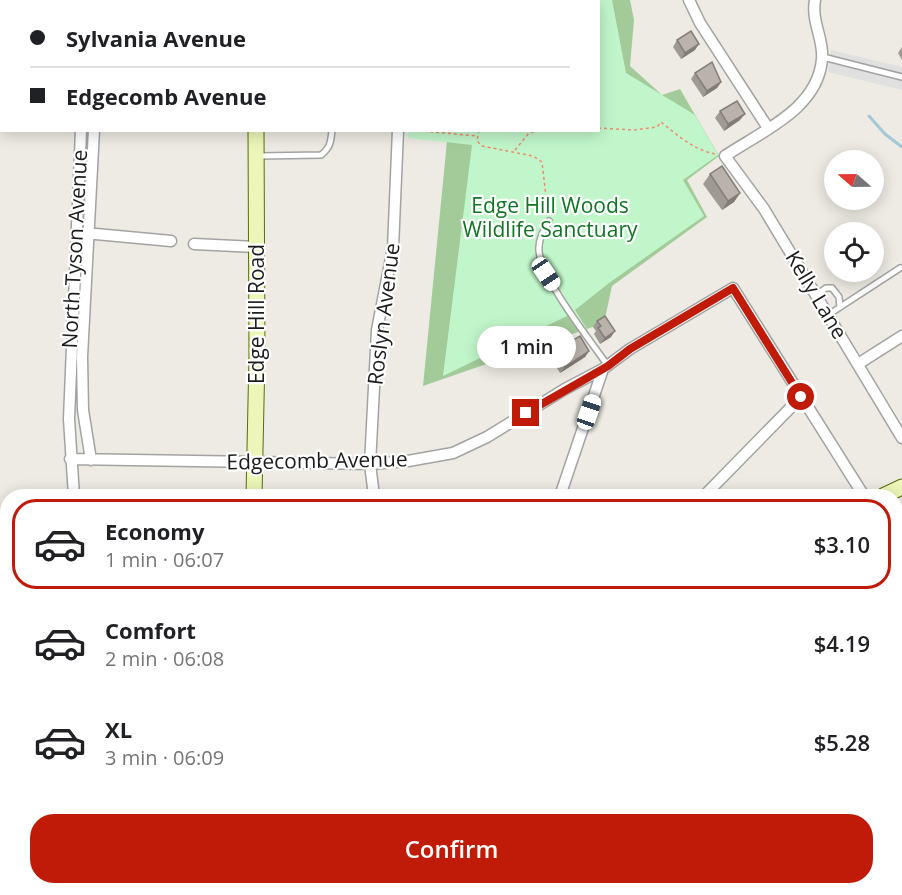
<!DOCTYPE html>
<html lang="en">
<head>
<meta charset="utf-8">
<style>
	body { margin:0; font-family:"Open Sans",sans-serif; background:#f6f6f6; color:#202124; height:100vh; display:flex; flex-direction:column; font-size:22px; white-space:nowrap }
	* { box-sizing:border-box; margin:0 }
	p { font-size:20px; color:#757577 }
	.icon { flex:none; width:33px; height:33px; fill:none; stroke:currentColor; stroke-width:2; stroke-linecap:round; stroke-linejoin:round }
	.map { position:relative; flex:1; overflow:hidden }
	.details { position:absolute; left:0px; top:489px; width:903px; height:406px; display:flex; flex-direction:column; background:#fff; border-radius:24px 24px 0 0; box-shadow:0 3px 15px #0003 }
	.details>* { flex:none }
	.banner { position:absolute; left:0px; top:0px; width:600px; height:132px; box-shadow:0 3px 15px #0003; display:grid; align-content:center; height:132px; padding:0 30px; background:#fff }
	.needle { width:39px; rotate:290deg }
	.buttons { position:absolute; left:824px; top:150px; display:grid; gap:12px }
	.buttons a { display:grid; place-items:center; width:60px; height:60px; border-radius:50%; background:#fff; box-shadow:0 3px 15px #0003; font-size:30px }
	.end { position:absolute; width:27px; height:27px; margin:-14px; border:8px solid #c01b09; background:#fff; box-shadow:0 0 0 3px #fff }
	.from { border-radius:50% }
	.bubble { position:absolute; height:42px; border-radius:21px; background:#fff; box-shadow:0 3px 15px #0003; font-size:20px; font-weight:600; line-height:42px; text-align:center }
	.car { position:absolute; width:18px; height:36px; margin:-18px -9px; border-radius:8px; box-shadow:0 0 4px 2px #0007; background:linear-gradient(#fff 24%,#345 0 40%,#fff 0 76%,#345 0 86%,#fff 0) }
	.banner b { display:flex; align-items:center; gap:21px; height:57px; font-size:22px }
	.banner b+b { border-top:2px solid #e0e0e0 }
	.banner i { width:15px; height:15px; background:#202124 }
	ul { padding:10px 0 0; list-style:none }
	li { display:flex; align-items:center; gap:18px; height:90px; margin:0 12px 9px; padding:0 18px; border:3px solid transparent; border-radius:24px }
	li div { flex:1 }
	li b { display:block; font-size:22px }
	li em { font-style:normal; font-weight:600 }
	li.current { border-color:#c01b09 }
	li>.icon { width:54px; height:54px; stroke-width:1.5 }
	.cta { display:flex; gap:12px; margin-top:auto; padding:12px 30px }
	.cta a { flex:1; height:69px; border-radius:24px; background:#c01b09; color:#fff; font-size:24px; font-weight:600; line-height:69px; text-align:center }
	.map>svg:first-child { display:block }
	.forest { fill:#a3cb99 }
	.cemetery { fill:#a5c5ad }
	.park { fill:#c1f6ca }
	.parking { fill:#e0e0e0 }
	.lines { fill:none; stroke-linecap:round; stroke-linejoin:round }
	.stream { stroke:#a5c8d9; stroke-width:3 }
	.lane-casing { stroke:#a3a3a3; stroke-width:8 }
	.street-casing { stroke:#a3a3a3; stroke-width:13 }
	.secondary-casing { stroke:#596d0a; stroke-width:17 }
	.path { stroke:#f3896e; stroke-width:1.5; stroke-dasharray:3 3; stroke-linecap:butt }
	.lane { stroke:#fff; stroke-width:5 }
	.street { stroke:#fff; stroke-width:10 }
	.secondary { stroke:#edf6b8; stroke-width:15 }
	.rail-casing { stroke:#6a6a6a; stroke-width:5 }
	.rail { stroke:#fff; stroke-width:3; stroke-dasharray:9; stroke-linecap:butt }
	.wall { fill:#a09a94 }
	.shaded-wall { fill:#827d78 }
	.building { fill:#bab3ac; stroke:#827d78; stroke-width:1.5 }
	.route { stroke:#c01b09; stroke-width:8 }
	.labels { text-anchor:middle; stroke-width:4.5; stroke-linejoin:round; paint-order:stroke }
	.park-label { font-size:21px; fill:#107523; stroke:#fff }
	.street-label { font-size:21px; fill:#1c1c1c; stroke:#fff }
</style>
</head>
<body>
<div class="map">
<svg width="902" height="895" viewBox="0 0 902 895">
	<rect width="100%" height="100%" fill="#edebe3"/>
	<path class="forest" d="M460,0H630L634,20L630,66L662,95L680,89L719,156L687,180L707,217L612,286L604,323L423,386L448,131L598,130V2L460,1Z"/>
	<path class="cemetery" d="M0,657L8,683V888H106L111,895H0Z"/>
	<path class="park" d="M476,0H612L626,73L695,115L718,155L683,180L704,216L609,283L575,310L607,361L601,364L569,315L443,376L472,145L408,138V130H598V2Z"/>
	<path class="parking" d="M831,50L902,67V90L828,72Z
		M423,888H495L487,895H422Z"/>
	<g class="lines">
		<path class="stream" d="M869,116L885,134L902,147"/>
		<g class="lane-casing">
			<path id="lane" d="M823,57L902,77
				M259,156L321,155C330,148 331,142 332,130
				M549,221C543,231 538,240 539,251C542,280 590,340 608,366
				M816,295L826,288H832L839,297L840,307
				M828,315L900,268
				M0,798L8,834
				M0,884L8,886
				M15,888L28,891
				M436,895V888
				M474,895L475,888"/>
		</g>
		<g class="street-casing">
			<path id="street" d="M398,0V2
				M689,0L700,23L768,128
				M815,0C811,22 824,39 822,59C818,109 762,131 725,156L764,209L902,438
				M88,2V0
				M101,2V0
				M85,233L171,241
				M194,244L257,247
				M858,364L902,336
				M70,459L370,464L408,461L453,453L487,437L565,389L603,369L630,349L733,288L864,496
				M91,460L83,410L82,357L94,130
				M74,496L69,419L81,130
				M374,496L370,464L377,330L393,248L398,130
				M560,496L603,369
				M704,496L801,397
				M896,516L902,521
				M896,701L902,707
				M896,829L902,821
				M896,883L902,889
				M243,888L248,895
				M672,888L680,895
				M837,895L843,888"/>
		</g>
		<g class="secondary-casing">
			<path id="secondary" d="M252,2V0
				M254,496L257,355L256,130
				M883,496L902,487
				M293,888L294,895
				M530,895L536,888"/>
		</g>
		<path class="path" d="M491,0L494,2
			M523,2L524,0
			M598,128L634,130L657,127L661,122C677,135 694,150 715,154
			M412,130L477,136
			M479,130L477,141L482,146L533,156L542,162L548,214
			M576,130H582
			M515,150L529,133L541,130"/>
		<use href="#lane" class="lane"/>
		<use href="#street" class="street"/>
		<use href="#secondary" class="secondary"/>
		<g class="rail-casing">
			<path id="rail" d="M0,623L8,650
				M0,646L8,672
				M121,888L127,895"/>
		</g>
		<use href="#rail" class="rail"/>
	</g>
	<path class="wall" d="M677,40L695,50L681,59L673,47Z
		M902,47V60L898,53Z
		M695,73L721,82L717,88L703,97L691,79Z
		M720,111L740,120L724,131L715,118Z
		M710,174L740,193L734,202L722,210L703,184Z
		M597,321L611,337L600,344L594,334L596,331L593,327Z
		M565,345L589,351L585,357L560,373L549,355L553,349Z"/>
	<path class="shaded-wall" d="M699,44L695,50L681,59L685,53Z
		M721,82L717,88L703,97L707,91Z
		M745,114L740,120L724,131L728,124Z
		M740,193L734,202L722,210L728,201Z
		M615,331L611,337L600,344L605,338Z
		M589,351L585,357L560,373L565,367Z"/>
	<path class="building" d="M691,31L699,44L685,53L677,40Z
		M712,62L721,82L707,91L695,73Z
		M737,101L745,114L728,124L720,111Z
		M722,166L740,193L728,201L710,174Z
		M605,316L615,331L605,338L598,328L601,326L597,321Z
		M580,336L589,351L565,367L553,349L564,342L565,345Z"/>
	<g class="lines">
		<path class="route" d="M526,413L608,366L630,349L733,288L801,397"/>
	</g>
	<g class="labels">
		<g class="park-label">
			<text x="550" y="213">Edge Hill Woods<tspan x="550" dy="24">Wildlife Sanctuary</tspan></text>
		</g>
		<g class="street-label">
			<text transform="translate(75 249) rotate(-87)" y="7">North Tyson Avenue</text>
			<text transform="translate(816 295) rotate(59)" y="7">Kelly Lane</text>
			<text transform="translate(257 314) rotate(-90)" y="7">Edge Hill Road</text>
			<text transform="translate(384 314) rotate(-83)" y="7">Roslyn Avenue</text>
			<text transform="translate(317 461) rotate(-1)" y="7">Edgecomb Avenue</text>
		</g>
	</g>
</svg>
<div class="buttons">
<a><svg class="needle" viewBox="-14 -14 28 28"><path d="M0-13l5 13h-10z" fill="#e53935"/><path d="M0 13l5-13h-10z" fill="#757577"/></svg></a>
<a><svg class="icon" aria-label="locate" viewBox="0 0 24 24"><circle cx="12" cy="12" r="6"/><path d="M12 2v4M12 18v4M2 12h4M18 12h4"/></svg></a>
</div>
<i class="end from" style="left:801px;top:397px"></i>
<i class="end" style="left:526px;top:413px"></i>
<div class="bubble" style="left:477px;top:326px;width:99px">1 min</div>
<i class="car" style="left:546px;top:274px;rotate:146deg"></i>
<i class="car" style="left:589px;top:412px;rotate:19deg"></i>
<div class="banner">
<b><i class="from"></i>Sylvania Avenue</b>
<b><i></i>Edgecomb Avenue</b>
</div>
<section class="details">
<ul>
<li class="current"><svg class="icon" aria-label="car" viewBox="0 0 24 24"><path d="M5 17H2v-5l4-1 3-4h7l3 4 3 1v5h-3M9 17h6M6 11h13"/><circle cx="7" cy="17" r="2"/><circle cx="17" cy="17" r="2"/></svg><div><b>Economy</b><p>1 min · 06:07</p></div><em>$3.10</em></li>
<li><svg class="icon" aria-label="car" viewBox="0 0 24 24"><path d="M5 17H2v-5l4-1 3-4h7l3 4 3 1v5h-3M9 17h6M6 11h13"/><circle cx="7" cy="17" r="2"/><circle cx="17" cy="17" r="2"/></svg><div><b>Comfort</b><p>2 min · 06:08</p></div><em>$4.19</em></li>
<li><svg class="icon" aria-label="car" viewBox="0 0 24 24"><path d="M5 17H2v-5l4-1 3-4h7l3 4 3 1v5h-3M9 17h6M6 11h13"/><circle cx="7" cy="17" r="2"/><circle cx="17" cy="17" r="2"/></svg><div><b>XL</b><p>3 min · 06:09</p></div><em>$5.28</em></li>
</ul>
<div class="cta"><a>Confirm</a></div>
</section>
</div>
</body>
</html>
